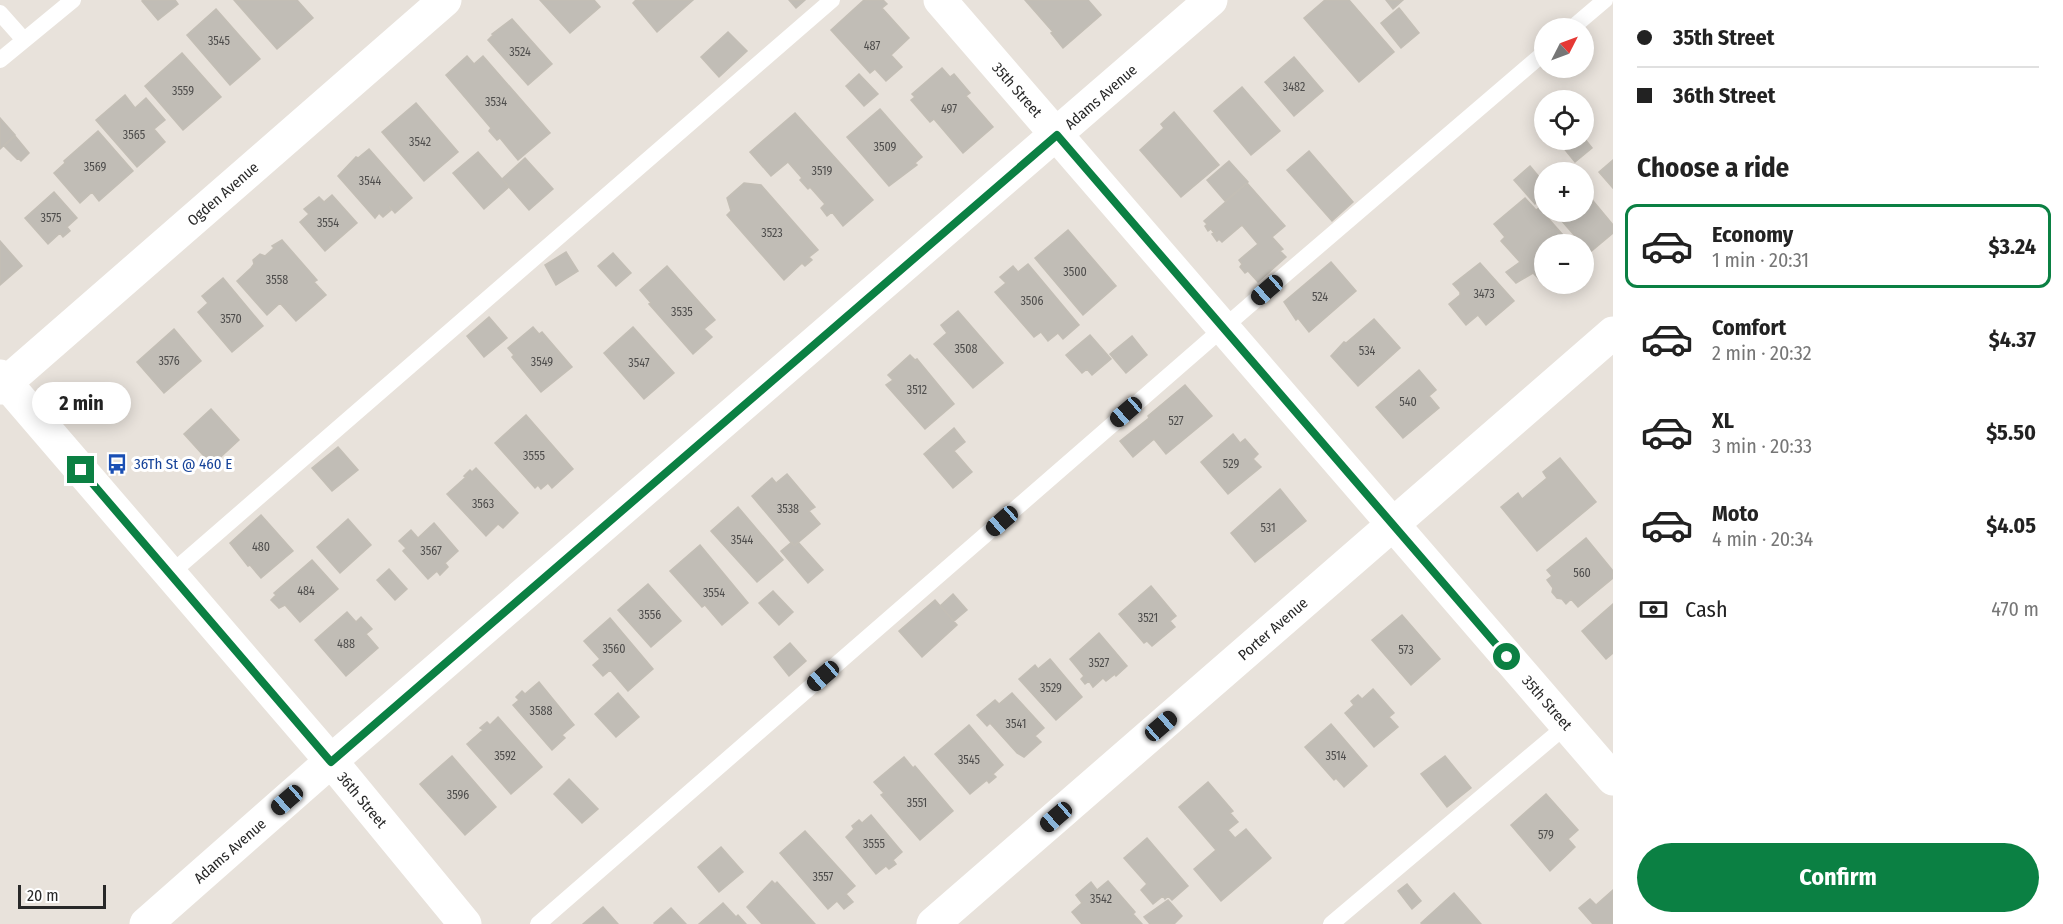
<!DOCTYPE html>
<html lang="en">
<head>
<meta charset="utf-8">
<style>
	body { margin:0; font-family:"Fira Sans Condensed",sans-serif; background:#f6f6f6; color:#222; height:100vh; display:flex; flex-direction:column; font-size:22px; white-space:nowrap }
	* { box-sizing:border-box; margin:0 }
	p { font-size:20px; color:#767676 }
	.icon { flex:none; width:33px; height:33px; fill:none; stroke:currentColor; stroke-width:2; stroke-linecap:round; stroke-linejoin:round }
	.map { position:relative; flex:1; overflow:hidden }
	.sheet { display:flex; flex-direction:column; background:#fff; width:450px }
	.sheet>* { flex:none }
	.hud { display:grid; align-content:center; height:132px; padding:0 24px; background:#fff }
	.needle { width:39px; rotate:48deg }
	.buttons { position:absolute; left:1534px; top:18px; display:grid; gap:12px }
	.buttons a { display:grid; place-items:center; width:60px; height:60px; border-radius:50%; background:#fff; box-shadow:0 3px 15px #0003; font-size:30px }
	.scale { position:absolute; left:18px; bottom:15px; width:88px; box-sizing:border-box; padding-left:6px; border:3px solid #282828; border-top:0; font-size:16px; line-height:21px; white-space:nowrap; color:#282828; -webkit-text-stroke:4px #fff; paint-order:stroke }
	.end { position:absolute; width:27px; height:27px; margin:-14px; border:8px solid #0b8043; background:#fff; box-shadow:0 0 0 3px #fff }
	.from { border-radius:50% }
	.bubble { position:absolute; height:42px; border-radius:21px; background:#fff; box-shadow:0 3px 15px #0003; font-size:20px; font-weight:700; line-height:42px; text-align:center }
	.car { position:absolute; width:18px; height:36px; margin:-18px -9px; border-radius:8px; box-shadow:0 0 4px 2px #0007; background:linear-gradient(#222 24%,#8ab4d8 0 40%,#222 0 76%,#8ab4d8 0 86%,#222 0) }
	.hud b { display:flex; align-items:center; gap:21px; height:57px; font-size:22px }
	.hud b+b { border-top:2px solid #e0e0e0 }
	.hud i { width:15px; height:15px; background:#222 }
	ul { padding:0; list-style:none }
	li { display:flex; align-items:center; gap:18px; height:84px; margin:0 12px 9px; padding:0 12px; border:3px solid transparent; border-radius:12px }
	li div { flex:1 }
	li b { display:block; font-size:22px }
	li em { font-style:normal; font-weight:700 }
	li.active { border-color:#0b8043 }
	li>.icon { width:54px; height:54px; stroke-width:1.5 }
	h2 { padding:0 24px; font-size:27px; line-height:72px }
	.pay { display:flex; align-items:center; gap:15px; height:66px; padding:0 24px; font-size:22px }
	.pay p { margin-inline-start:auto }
	.cta { display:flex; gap:12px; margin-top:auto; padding:12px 24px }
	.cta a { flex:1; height:69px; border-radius:36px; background:#0b8043; color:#fff; font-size:24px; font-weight:700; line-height:69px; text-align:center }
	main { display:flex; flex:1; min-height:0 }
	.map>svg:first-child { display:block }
	.building { fill:#c1bdb6; stroke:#c3beb5; stroke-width:1.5 }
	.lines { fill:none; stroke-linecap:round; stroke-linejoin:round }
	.service { stroke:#fff; stroke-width:16 }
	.minor { stroke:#fff; stroke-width:33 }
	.secondary { stroke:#fff; stroke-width:33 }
	.route { stroke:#0b8043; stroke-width:8 }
	.labels { text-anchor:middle; stroke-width:6; stroke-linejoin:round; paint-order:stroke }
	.number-label { font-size:12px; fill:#4e4d4c }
	.street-label { font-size:15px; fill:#282828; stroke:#fff }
	.transit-label { font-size:15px; fill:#164399; stroke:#fff; text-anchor:start }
</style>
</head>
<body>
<main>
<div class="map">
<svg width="1613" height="924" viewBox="0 0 1613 924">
	<rect width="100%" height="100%" fill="#e8e2db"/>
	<path class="building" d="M144,0H175L178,4L158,20L142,1Z
		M234,0H297L313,18L277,49Z
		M540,0H594L600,7L570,33Z
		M636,0H693L657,32L633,3Z
		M789,0H805L796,8Z
		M864,0H883L887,4L882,8L909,38L891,55L902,67L886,81L875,69L870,73L831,30Z
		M1025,0H1088L1101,15L1063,48L1051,33L1053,32Z
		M1325,0H1349L1394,52L1359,82L1304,18Z
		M1386,0H1403L1393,9Z
		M1399,8L1419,33L1401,48L1381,23Z
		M216,9L260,59L230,85L187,35Z
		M512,19L552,64L528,85L488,40L493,35L492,34Z
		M728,32L747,51L719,77L701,57Z
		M182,53L221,97L183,130L145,86Z
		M467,56L474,64L483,56L550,133L518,160L500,138L497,140L489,131L491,128L446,75Z
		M1294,57L1323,91L1294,116L1265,82Z
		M942,68L950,77L954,74L970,93L966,96L993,127L963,153L934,119L930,122L911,100L915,97L912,94Z
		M859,74L878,94L864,106L846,86Z
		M1242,87L1280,131L1251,155L1214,111Z
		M125,95L135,108L146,98L165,120L154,129L165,142L137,167L96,120Z
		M416,103L458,152L424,181L382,132Z
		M880,109L922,157L915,163L917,165L889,186L847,137Z
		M1174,112L1219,165L1181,197L1140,150L1164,128L1161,124Z
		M795,113L873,200L843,226L832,212L827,216L821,208L825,204L810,187L808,189L800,180L802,178L788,162L771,176L750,152Z
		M0,118L15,135L0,149Z
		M98,131L133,171L99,201L92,192L80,203L54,173L65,163L64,161Z
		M15,136L29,153L21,161L18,158L17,159L4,146Z
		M1584,138L1592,148L1575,162L1558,141L1560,140Z
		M369,149L412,198L395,213L389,206L391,210L383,217L379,213L375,218L338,176L356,157L358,158Z
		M1309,151L1353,202L1332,221L1287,170Z
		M478,152L509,187L484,209L453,173Z
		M525,158L553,189L529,210L502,179Z
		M1613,160V188L1599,172Z
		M1229,161L1248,182L1225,201L1207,180Z
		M1530,166L1545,184V195L1535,204L1514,180Z
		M744,183L761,185L818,250L809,257L812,260L805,266L802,263L784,280L727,215L731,211L727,198Z
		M1247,183L1285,226L1272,237L1283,249L1280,251L1286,257L1258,282L1248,271L1245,273L1240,267L1242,264L1239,260L1258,244L1242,225L1222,242L1219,239L1217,241L1212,234L1214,233L1211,229L1208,231L1205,226L1207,224L1204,221Z
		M1584,190L1613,225V233L1589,253L1584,244H1582L1554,212H1584Z
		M54,192L77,218L67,227L70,231L63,237L60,233L48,244L25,218Z
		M332,195L357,223L325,251L300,222L309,214L304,209L319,197L324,202Z
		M1525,198L1536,210L1539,208L1571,244H1545V274L1539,279L1533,273L1516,283L1506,272L1520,262L1501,241L1505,237L1494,224Z
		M1068,230L1116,286L1083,315L1035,258Z
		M282,240L317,280L314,282L326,295L296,321L280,303L267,315L237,281L251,268L254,264L253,260L260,254L265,256L274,248L272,246Z
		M0,241L22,266L0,285Z
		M566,252L578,271L556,285L545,265Z
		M613,253L631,273L616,286L598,266Z
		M1331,262L1356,291L1309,332L1298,318L1296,320L1284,302Z
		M1480,263L1514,301L1486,325L1478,315L1466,325L1449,304L1460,295V292L1453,284Z
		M1028,264L1079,325L1063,339L1058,333L1048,341L1041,332L1034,337L995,292L1006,283L1000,277L1013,266L1018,272Z
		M667,266L715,320L704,329L712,337L693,354L649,304L651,303L640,290Z
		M223,278L263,326L232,352L198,312L208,303L202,296Z
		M958,311L1003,363L973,388L934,344L947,333L941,325Z
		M489,317L507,338L484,357L467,336Z
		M1374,319L1400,348L1358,386L1331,356L1344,342L1346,343Z
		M533,327L539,334L542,332L572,367L541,392L512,357L514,355L508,348Z
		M633,327L674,373L644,399L604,353Z
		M174,329L201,361L164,393L137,362Z
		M1090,335L1111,359L1092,375L1087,369L1082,373L1066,355Z
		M1132,336L1147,355L1126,373L1110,354Z
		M910,355L915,360L917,359L954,404L925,429L886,385L893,380L888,375Z
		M1419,370L1436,390L1429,396L1439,408L1403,438L1376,407Z
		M1185,385L1212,416L1166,454L1154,439L1133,457L1120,441L1149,418L1148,416Z
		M211,409L239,440L212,465L184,434Z
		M526,415L573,469L552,488L548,483L541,489L538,485L535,488L495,443Z
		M954,428L965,442L954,451L972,472L953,488L924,454Z
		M1233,434L1240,443L1245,439L1258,454L1253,459L1261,467L1228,494L1201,462Z
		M338,447L358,470L332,491L312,468Z
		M1560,458L1596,502L1537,551L1501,507L1518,493L1522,499L1547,478L1543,472Z
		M476,468L518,513L503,528L498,524L486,536L447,494L466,477L464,476L470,470L472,472Z
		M787,474L815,507L809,511L820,524L794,546L752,496L772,478L776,483Z
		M1280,489L1306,521L1255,562L1231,533Z
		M738,507L783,560L757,582L711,531Z
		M261,515L293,551L261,578L250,565L248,566L230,543Z
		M348,519L371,545L340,573L317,547Z
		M434,523L458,551L445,563L448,567L440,575L437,571L428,579L403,551L406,548L399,541L411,530L418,538Z
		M1586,538L1613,571V578L1578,607L1571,599L1566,604L1562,599L1557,598L1552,592L1553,588L1547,580L1552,576L1547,570Z
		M792,542L794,546L798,542L823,570L808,583L781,551Z
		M700,545L748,603L722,625L705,605L702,607L670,571Z
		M312,560L338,589L300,622L285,605L279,608L271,600L276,595L274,593Z
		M389,569L407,589L395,600L377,580Z
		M648,584L681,621L651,647L618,610Z
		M1151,586L1176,616L1170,621L1175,627L1152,646L1147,641L1144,643L1119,614Z
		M773,591L793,612L779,625L759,603Z
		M953,594L967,610L954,621L940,606Z
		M935,600L957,625L922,657L899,631Z
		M1613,604V653L1606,659L1582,631Z
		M347,612L356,622L361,617L372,629L366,634L378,648L346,676L315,640Z
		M1402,615L1440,659L1411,685L1372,640Z
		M610,618L653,669L628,691L610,670L603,676L593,665L600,659L584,641Z
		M1099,633L1127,666L1116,676L1115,674L1106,681L1103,678L1093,687L1089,681L1085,684L1081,679L1084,676L1070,659Z
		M790,643L806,661L789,676L774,657Z
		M1050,659L1082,697L1056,720L1019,679L1035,665L1038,669Z
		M539,682L574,725L562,735L565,738L552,750L513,705L519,700L516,697L522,691L525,694Z
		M1373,689L1394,713L1389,717L1398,727L1374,747L1345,713L1354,705L1351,701L1358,695L1362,699Z
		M618,693L639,717L616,737L595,714Z
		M1012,693L1044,728L1035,736L1041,742L1024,757L1017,753L990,723L987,726L977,715L995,700L999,704Z
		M498,717L542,767L511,794L467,744L483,730L480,728L487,722L490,725Z
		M1331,724L1367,766L1344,787L1336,778L1334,780L1305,747Z
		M969,725L1003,765L993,774L996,777L989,783L987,780L970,794L935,754Z
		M452,756L496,807L465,835L420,784Z
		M1445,756L1471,788L1447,807L1421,774Z
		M904,757L913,768L915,766L953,811L920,840L881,795L884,793L874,782Z
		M569,779L598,809L582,823L554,794Z
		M1208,782L1233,811L1230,813L1238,822L1228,830L1235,838L1246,829L1271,858L1221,901L1194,869L1216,850L1179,807Z
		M1546,794L1578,830L1568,839L1575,847L1550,871L1511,825Z
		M871,815L902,852L893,860L896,864L889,869L886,866L876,874L846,837L854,829L852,826L859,820L862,823Z
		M805,831L855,886L846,894L853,902L844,909L837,901L828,909L780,853Z
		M1147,838L1188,886L1172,900L1168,896L1165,899L1163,896L1153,904L1141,890L1147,884L1124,858Z
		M721,847L743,872L719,892L698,867Z
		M772,881L775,884L777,882L815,924H762L747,907Z
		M1108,881L1135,912L1133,914L1142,924H1082L1072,912L1082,903L1076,895L1091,882L1097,890Z
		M1407,884L1421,901L1412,909L1398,891Z
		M1613,890V924H1593L1579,908L1590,899L1596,905Z
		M1454,893L1481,924H1422L1421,923Z
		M1168,900L1182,916L1174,924H1150L1144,917Z
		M723,903L736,917L738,915L746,924H699Z
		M603,907L618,924H583Z
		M671,908L686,924H655L654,923Z"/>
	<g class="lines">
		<path class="service" d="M0,13L24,40
			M1572,28L1605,0
			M0,60L73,0
			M170,574L832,0
			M538,924L1252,303L1545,52
			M1331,924L1567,725"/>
		<path class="minor" d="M940,0L1613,779
			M0,388L445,0
			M146,924L331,761L1211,0
			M933,924L1613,333"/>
		<path class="secondary" d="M0,376L331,761L465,924"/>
	</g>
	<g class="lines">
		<path class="route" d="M81,470L331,762L1057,135L1507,657"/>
	</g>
	<defs>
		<g id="bus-bare" transform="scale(1.62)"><path d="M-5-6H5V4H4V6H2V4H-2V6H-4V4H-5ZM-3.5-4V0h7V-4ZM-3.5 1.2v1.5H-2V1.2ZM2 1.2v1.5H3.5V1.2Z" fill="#1a4fb4" stroke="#fff" stroke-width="2.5" paint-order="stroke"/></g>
	</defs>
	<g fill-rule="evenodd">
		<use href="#bus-bare" x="117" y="464"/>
	</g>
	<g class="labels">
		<g class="number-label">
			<text x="219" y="45">3545</text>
			<text x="872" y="50">487</text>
			<text x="520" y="56">3524</text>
			<text x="1294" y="91">3482</text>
			<text x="183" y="95">3559</text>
			<text x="496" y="106">3534</text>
			<text x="949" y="113">497</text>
			<text x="134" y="139">3565</text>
			<text x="420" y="146">3542</text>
			<text x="885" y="151">3509</text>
			<text x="95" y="171">3569</text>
			<text x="822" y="175">3519</text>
			<text x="370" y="185">3544</text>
			<text x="51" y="222">3575</text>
			<text x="328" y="227">3554</text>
			<text x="772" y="237">3523</text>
			<text x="1075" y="276">3500</text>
			<text x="277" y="284">3558</text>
			<text x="1484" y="298">3473</text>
			<text x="1320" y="301">524</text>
			<text x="1032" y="305">3506</text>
			<text x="682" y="316">3535</text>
			<text x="231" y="323">3570</text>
			<text x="966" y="353">3508</text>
			<text x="1367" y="355">534</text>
			<text x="169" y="365">3576</text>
			<text x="542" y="366">3549</text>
			<text x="639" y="367">3547</text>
			<text x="917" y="394">3512</text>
			<text x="1408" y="406">540</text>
			<text x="1176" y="425">527</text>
			<text x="534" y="460">3555</text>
			<text x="1231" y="468">529</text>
			<text x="483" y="508">3563</text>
			<text x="788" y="513">3538</text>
			<text x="1268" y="532">531</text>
			<text x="742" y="544">3544</text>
			<text x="261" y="551">480</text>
			<text x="431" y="555">3567</text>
			<text x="1582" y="577">560</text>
			<text x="306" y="595">484</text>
			<text x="714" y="597">3554</text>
			<text x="650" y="619">3556</text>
			<text x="1148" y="622">3521</text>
			<text x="346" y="648">488</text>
			<text x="614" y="653">3560</text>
			<text x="1406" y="654">573</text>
			<text x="1099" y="667">3527</text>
			<text x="1051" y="692">3529</text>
			<text x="541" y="715">3588</text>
			<text x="1016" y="728">3541</text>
			<text x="505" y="760">3592</text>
			<text x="1336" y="760">3514</text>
			<text x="969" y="764">3545</text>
			<text x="458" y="799">3596</text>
			<text x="917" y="807">3551</text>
			<text x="1546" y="839">579</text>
			<text x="874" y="848">3555</text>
			<text x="823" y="881">3557</text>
			<text x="1101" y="903">3542</text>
		</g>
		<g class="street-label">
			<text transform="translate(1017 90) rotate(49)" y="5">35th Street</text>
			<text transform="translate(1101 97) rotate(-41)" y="5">Adams Avenue</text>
			<text transform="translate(223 194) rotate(-41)" y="5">Ogden Avenue</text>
			<text transform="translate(1273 629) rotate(-41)" y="5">Porter Avenue</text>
			<text transform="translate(1547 703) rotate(49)" y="5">35th Street</text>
			<text transform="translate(362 800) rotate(50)" y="5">36th Street</text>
			<text transform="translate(230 851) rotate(-41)" y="5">Adams Avenue</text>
		</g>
		<g class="transit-label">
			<text x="134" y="469">36Th St @ 460 E</text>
		</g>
	</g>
</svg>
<div class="buttons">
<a><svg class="needle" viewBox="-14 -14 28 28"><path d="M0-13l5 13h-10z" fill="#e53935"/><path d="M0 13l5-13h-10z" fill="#767676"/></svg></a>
<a><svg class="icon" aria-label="locate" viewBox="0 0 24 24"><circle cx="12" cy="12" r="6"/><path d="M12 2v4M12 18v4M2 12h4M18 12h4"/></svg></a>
<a>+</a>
<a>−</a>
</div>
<div class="scale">20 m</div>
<i class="end from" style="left:1507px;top:657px"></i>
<i class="end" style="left:81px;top:470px"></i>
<div class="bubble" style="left:32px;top:382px;width:99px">2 min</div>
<i class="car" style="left:1267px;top:290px;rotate:229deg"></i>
<i class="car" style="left:1126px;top:412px;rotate:229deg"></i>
<i class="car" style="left:1002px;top:521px;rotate:229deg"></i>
<i class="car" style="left:823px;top:676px;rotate:229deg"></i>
<i class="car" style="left:1161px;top:726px;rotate:49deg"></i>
<i class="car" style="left:287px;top:800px;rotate:229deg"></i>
<i class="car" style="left:1056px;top:817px;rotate:229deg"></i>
</div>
<section class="sheet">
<div class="hud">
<b><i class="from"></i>35th Street</b>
<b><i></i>36th Street</b>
</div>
<h2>Choose a ride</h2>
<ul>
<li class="active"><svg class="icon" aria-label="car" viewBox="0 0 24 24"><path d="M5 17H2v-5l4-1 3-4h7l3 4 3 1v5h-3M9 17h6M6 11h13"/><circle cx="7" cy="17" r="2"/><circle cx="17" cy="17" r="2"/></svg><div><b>Economy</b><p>1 min · 20:31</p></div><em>$3.24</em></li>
<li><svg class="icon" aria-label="car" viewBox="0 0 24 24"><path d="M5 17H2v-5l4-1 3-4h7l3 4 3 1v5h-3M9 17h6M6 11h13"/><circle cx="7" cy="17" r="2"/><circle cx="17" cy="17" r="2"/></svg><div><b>Comfort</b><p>2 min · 20:32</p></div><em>$4.37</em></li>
<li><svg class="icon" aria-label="car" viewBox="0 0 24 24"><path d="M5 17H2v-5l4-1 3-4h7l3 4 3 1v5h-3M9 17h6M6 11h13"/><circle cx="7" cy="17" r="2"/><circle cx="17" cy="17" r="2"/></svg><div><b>XL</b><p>3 min · 20:33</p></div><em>$5.50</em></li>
<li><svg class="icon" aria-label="car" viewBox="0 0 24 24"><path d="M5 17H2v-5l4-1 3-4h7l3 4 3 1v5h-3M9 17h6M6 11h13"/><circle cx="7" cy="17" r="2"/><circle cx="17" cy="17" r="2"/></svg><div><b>Moto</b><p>4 min · 20:34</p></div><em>$4.05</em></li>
</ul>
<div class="pay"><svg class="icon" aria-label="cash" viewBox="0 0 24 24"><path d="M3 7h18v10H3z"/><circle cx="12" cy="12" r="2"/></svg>Cash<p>470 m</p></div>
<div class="cta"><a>Confirm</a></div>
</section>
</main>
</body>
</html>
